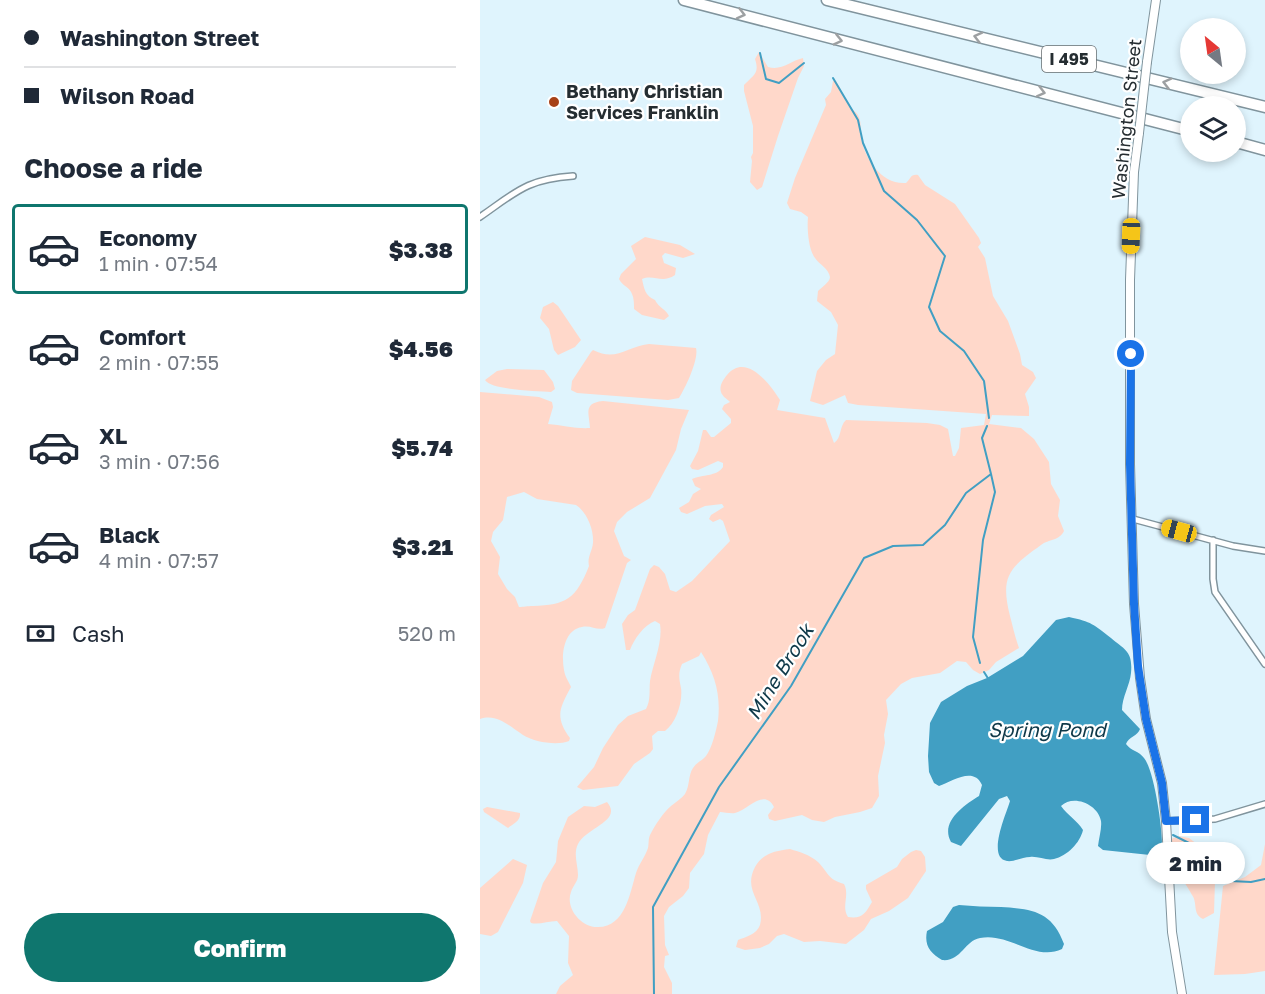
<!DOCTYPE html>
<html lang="en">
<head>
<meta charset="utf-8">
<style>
	body { margin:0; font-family:"Golos Text",sans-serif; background:#f2f2f3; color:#1f2937; height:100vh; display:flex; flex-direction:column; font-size:22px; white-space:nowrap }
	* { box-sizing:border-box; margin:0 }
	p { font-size:20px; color:#747a83 }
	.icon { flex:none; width:33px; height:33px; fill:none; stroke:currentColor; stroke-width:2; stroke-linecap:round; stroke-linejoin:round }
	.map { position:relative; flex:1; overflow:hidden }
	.panel { display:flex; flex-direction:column; background:#fff; width:480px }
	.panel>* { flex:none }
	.hud { display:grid; align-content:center; height:132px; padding:0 24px; background:#fff }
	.needle { width:39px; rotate:331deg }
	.buttons { position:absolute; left:700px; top:18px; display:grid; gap:12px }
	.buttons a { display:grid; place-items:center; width:66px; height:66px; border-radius:50%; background:#fff; box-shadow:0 3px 9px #0003; font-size:30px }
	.end { position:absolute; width:27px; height:27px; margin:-14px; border:8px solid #1a73e8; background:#fff; box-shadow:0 0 0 3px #fff }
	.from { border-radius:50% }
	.bubble { position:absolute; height:42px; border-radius:21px; background:#fff; box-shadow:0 3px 9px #0003; font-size:20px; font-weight:800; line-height:42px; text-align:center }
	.car { position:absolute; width:18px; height:36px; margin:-18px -9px; border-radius:8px; box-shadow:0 0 4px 2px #0007; background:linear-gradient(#f5c518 24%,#345 0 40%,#f5c518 0 76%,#345 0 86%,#f5c518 0) }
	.hud b { display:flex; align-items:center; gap:21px; height:57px; font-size:22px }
	.hud b+b { border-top:2px solid #e0e1e3 }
	.hud i { width:15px; height:15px; background:#1f2937 }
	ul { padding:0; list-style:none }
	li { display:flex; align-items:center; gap:18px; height:90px; margin:0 12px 9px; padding:0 12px; border:3px solid transparent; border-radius:6px }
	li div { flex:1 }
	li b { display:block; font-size:22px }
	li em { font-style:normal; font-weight:800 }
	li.on { border-color:#0f766e }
	li>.icon { width:54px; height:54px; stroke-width:1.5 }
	h2 { padding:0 24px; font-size:27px; line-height:72px }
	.pay { display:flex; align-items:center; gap:15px; height:66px; padding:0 24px; font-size:22px }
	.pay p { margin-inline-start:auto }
	.action { display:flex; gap:12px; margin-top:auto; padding:12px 24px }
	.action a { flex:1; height:69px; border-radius:36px; background:#0f766e; color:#fff; font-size:24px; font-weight:800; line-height:69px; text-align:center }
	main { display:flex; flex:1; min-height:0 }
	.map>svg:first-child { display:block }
	.green { fill:#ffd8ca; fill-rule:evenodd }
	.water { fill:#419fc3 }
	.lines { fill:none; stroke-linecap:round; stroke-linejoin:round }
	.stream { stroke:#419fc3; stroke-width:2 }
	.minor-casing { stroke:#80949d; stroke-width:8 }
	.secondary-casing { stroke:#80949d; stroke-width:10 }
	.motorway-casing { stroke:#80949d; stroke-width:13 }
	.minor { stroke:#fff; stroke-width:5 }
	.secondary { stroke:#fff; stroke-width:8 }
	.motorway { stroke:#fff; stroke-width:10 }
	.secondary-bridge-casing { stroke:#80949d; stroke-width:10; stroke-linecap:butt }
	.secondary-bridge { stroke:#fff; stroke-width:8 }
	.oneway { stroke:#9da0a2 }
	.route { stroke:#1a73e8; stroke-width:8 }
	.poi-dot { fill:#a74117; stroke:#fff; stroke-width:2 }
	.labels { text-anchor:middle; stroke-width:4.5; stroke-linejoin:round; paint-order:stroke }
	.shield { fill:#fff; stroke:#666c6f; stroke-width:1.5 }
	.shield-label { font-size:16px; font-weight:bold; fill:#252d31 }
	.poi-label { font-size:18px; font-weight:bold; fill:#252d31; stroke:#fff; text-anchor:start }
	.street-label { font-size:18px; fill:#252d31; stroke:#fff }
	.water-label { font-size:20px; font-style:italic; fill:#0f3949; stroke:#fff }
</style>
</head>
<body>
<main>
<section class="panel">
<div class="hud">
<b><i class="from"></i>Washington Street</b>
<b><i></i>Wilson Road</b>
</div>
<h2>Choose a ride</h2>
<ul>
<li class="on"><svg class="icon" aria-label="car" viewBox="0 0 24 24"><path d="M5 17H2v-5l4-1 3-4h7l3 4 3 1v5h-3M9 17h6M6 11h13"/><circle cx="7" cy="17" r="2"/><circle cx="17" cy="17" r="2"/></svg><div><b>Economy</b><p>1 min · 07:54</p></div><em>$3.38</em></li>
<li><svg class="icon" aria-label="car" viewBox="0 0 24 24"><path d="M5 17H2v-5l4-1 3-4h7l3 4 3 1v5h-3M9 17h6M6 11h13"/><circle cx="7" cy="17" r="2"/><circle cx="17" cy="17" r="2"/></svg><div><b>Comfort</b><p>2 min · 07:55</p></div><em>$4.56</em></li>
<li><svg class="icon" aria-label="car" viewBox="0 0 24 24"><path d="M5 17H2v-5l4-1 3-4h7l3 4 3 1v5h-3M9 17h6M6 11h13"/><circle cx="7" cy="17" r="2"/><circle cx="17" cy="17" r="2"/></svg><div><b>XL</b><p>3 min · 07:56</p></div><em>$5.74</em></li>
<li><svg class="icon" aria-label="car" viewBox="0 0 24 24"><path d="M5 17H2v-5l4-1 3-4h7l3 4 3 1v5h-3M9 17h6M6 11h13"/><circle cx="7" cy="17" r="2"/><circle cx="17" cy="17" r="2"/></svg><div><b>Black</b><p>4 min · 07:57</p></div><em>$3.21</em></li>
</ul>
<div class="pay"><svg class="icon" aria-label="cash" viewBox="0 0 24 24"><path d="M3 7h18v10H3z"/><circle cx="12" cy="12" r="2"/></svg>Cash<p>520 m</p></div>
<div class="action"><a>Confirm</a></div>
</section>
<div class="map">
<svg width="785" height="994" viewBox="0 0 785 994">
	<rect width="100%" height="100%" fill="#dff4fd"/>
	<path class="green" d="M279,52L288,67C302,71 310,61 323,58L324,66L318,78L298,136L282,187L277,190L270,182L272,161L271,157L273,153V126L264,91V85C273,75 280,74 275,59Z
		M353,81H356C361,89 364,97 369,106C371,110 376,111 378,115C382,122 380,130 381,138C385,159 402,185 426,183C431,179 430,174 438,175L445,185L475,204L499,238L501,243L498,247L505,258L513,296L528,321L540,354L542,365L553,372L556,378L545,394L549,407V416L512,415L509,424L541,428L554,439L569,462L571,484L580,500L578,516L584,531C579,541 569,539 561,545C529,568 520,576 530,616C533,627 535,637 539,648L516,662L509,670L500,674L493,670L486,662L477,661L460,673L432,678L421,684L406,700L408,714L404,735L405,743L398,776L399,796L392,808L380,812L355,817L344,822L332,820L322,815L295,821L289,819L288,815L294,807C284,788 268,810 255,813C251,814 244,812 240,812L228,835L224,854L210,873L209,888L203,896L189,907L184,916L185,945L189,955L185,956L184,967L192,983V994H76L80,986L93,975L88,963L89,936L77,921C68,921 59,925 51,923L50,921L63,883L76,862L78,841L88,817L104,806L115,807L127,802C143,821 107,827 98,844C93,854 98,865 98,875C98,882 93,885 91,892C85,908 101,927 117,927C145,928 150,893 156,873C159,864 165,857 168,848C169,844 168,840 170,835C175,825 183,813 191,806C196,802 202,798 205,794C210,786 208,775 213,768C217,762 223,760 226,756C232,748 236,731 238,721C241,695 235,674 221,652L219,656L202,664C198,673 199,678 201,688C203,702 196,723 185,731H178L172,736L173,749L170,753L154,764L138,786L103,790L97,787L114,767L123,748L138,725L148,716L166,709C171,700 169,691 170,681C173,663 183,643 180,624L175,621C164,625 154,639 150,650H146L142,624L148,615L155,610L170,569L174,565L179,567L185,574L190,590L196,592L212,581L250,541L243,521L240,519L233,522L229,519L231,515L244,507L242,504L225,506L207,514L201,512L199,508L209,502L213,494L221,489L215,486L212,479C223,474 236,477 243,467V463L238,461L218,470L212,469L210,466L218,451L223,430H226L231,437H234L251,423V419L242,409L244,405L250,402C247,399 242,396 241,392C239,386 243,380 247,375C266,352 290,384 300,400L297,410L345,418L354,443C362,438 359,426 366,420L447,423L460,425L468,429L473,456H475L479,448L481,428L504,425L506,414L378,405L368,403L365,395L343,405L330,401L337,371L346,360L355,354L358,325L351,312L337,301L338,291C341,288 350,282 350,277C349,269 339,264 335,258C328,249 327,227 328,217L321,212L310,209L307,203L315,178L346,105L345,99L351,92Z
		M165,237L200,245L215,254L203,258L185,253L182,256L184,263L196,268L195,275C182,284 174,274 162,279C164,288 165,296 175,300C179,308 186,309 189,316L184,320L162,315L154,309C154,304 154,298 152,294C150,287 142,286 139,279L141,274L156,259L151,246Z
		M73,302L78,306L101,340L95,347L78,355L74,350L69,329L60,318L63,307Z
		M169,344L216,348C219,359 206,387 199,398L188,400L97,393L91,390L92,381L111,352L113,350C136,362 146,347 169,344Z
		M27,369L64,370L73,382L75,389L71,392C57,391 11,390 5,380L17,371Z
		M0,392L59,397L72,402L73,407L68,424C82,425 96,429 110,428C109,413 103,403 123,401L209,410L201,429L196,450L170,498L147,512L137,522L134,531L144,556L151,560L147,563L125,628C117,631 111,625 102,627C84,630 81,654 84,670C85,677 89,682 91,687C79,709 75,717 90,738L89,741C77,746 54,742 43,735C29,726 17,713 0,719ZM44,492L57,499L96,505C107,512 114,530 113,543C112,552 107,557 109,566C96,599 86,605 53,606C47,606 44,607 39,607L35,597L27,589L18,574L20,557L11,541L13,532L23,520L27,497Z
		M7,807L40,813C41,821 33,824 28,828L4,812L3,809Z
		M698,836L709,838L721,847L725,872L735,881L734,913L723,919C712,914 718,903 712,895C708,887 700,877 696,867C694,858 693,848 691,839Z
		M785,844V971L765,974L734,975L743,886L765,877L781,865Z
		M310,849C320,852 330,855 338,862C349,873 347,879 364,884C370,895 361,907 368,917C382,919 385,914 392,902L386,889V885L417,867L422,859L431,852L436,850L441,851L445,857L446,871L428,898L409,911L391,919L384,930L366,944L340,941L324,942L304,934L297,936L289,944L280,948L265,950L256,947L258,940C266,937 277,934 280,925C286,902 262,892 275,867C283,853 295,851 310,849Z
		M33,859L47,865L43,883L18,932L11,936L0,934V888Z"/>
	<path class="water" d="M589,617C612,622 613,624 631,638C645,650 653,651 651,673C650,685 642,697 642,710L660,729C658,736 648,737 646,744C651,751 659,751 664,758C674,770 682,826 682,842L678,850L670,855L623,850L618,846C619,838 622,828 621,821C618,804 593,794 581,806C588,816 597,820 603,830C600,843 587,856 574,859C567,861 558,856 550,857C543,857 534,862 527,861C506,858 527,812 530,801L527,796L519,799L481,846L471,842C460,822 483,806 499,796L502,785C494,766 472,781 459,786L454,783L449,772L448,756L450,723L461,702L487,686L507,678L543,656L576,620Z
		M479,905C493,906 507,907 521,907C552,909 572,911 584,944L582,949C555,962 529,932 500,938C484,941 481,962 462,960C450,953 444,945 447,931L463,922L473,907Z"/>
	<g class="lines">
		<path class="stream" d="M280,53L286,79L299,83L324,63
			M353,78L378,120L383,143L404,191L437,220L465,256L449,307L460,331L484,351L504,381L509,418
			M500,663L493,637L503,540L515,492L511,474
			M504,672L509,680
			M693,835L713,845L730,880L771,882L785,879
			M174,994L173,907L239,787L311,686L384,558L413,546L443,545L465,525L486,493L511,474L502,438L507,426"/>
		<g class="minor-casing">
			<path id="minor" d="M0,217C36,192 47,179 93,176
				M653,519L753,546L785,551
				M733,540V579L735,592L785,664
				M686,821L735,819L785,804"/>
		</g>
		<g class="secondary-casing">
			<path id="secondary" d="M667,62L676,0
				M659,133L654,172L650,280V464L654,604L660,678L666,719L682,783L686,821L692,932L702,994"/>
		</g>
		<g class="motorway-casing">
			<path id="motorway" d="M204,0L711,131
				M347,0L785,107
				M756,142L785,150"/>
		</g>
		<use href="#minor" class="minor"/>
		<use href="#secondary" class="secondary"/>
		<use href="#motorway" class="motorway"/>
		<g class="secondary-bridge-casing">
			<path id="secondary-bridge" d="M659,133L667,62"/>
		</g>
		<use href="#secondary-bridge" class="secondary-bridge"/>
	</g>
	<defs><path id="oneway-chevron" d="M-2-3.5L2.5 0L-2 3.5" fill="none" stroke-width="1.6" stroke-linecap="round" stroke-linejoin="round" transform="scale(1.5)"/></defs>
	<g class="oneway">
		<use href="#oneway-chevron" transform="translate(261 14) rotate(14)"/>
		<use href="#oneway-chevron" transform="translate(498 37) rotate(-166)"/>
		<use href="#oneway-chevron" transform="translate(358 40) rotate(13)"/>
		<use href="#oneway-chevron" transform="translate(687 83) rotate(-166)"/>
		<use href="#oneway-chevron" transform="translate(561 92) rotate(14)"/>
	</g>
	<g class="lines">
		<path class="route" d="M651,354L650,464L654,604L658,666L666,719L682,783L686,821L716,820"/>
	</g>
	<circle class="poi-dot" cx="74" cy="102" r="6"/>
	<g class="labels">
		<rect class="shield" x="562" y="46" width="54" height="26" rx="4.5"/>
		<g class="shield-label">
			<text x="589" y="65">I 495</text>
		</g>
		<g class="poi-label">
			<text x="86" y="98">Bethany Christian<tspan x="86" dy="21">Services Franklin</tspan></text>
		</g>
		<g class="street-label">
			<text transform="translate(647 119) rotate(-84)" y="6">Washington Street</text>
		</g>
		<g class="water-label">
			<text transform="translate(300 672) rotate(-58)" y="7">Mine Brook</text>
			<text x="567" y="737">Spring Pond</text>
		</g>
	</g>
</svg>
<div class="buttons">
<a><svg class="needle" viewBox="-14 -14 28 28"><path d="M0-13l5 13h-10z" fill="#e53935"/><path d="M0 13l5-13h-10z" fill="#747a83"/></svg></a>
<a><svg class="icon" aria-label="layers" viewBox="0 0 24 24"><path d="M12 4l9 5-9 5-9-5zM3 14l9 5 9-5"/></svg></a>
</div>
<i class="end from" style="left:651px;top:354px"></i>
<i class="end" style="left:716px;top:820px"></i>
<div class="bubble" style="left:666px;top:842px;width:99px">2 min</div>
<i class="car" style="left:651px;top:236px;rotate:182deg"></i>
<i class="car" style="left:699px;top:531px;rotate:285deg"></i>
</div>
</main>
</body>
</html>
